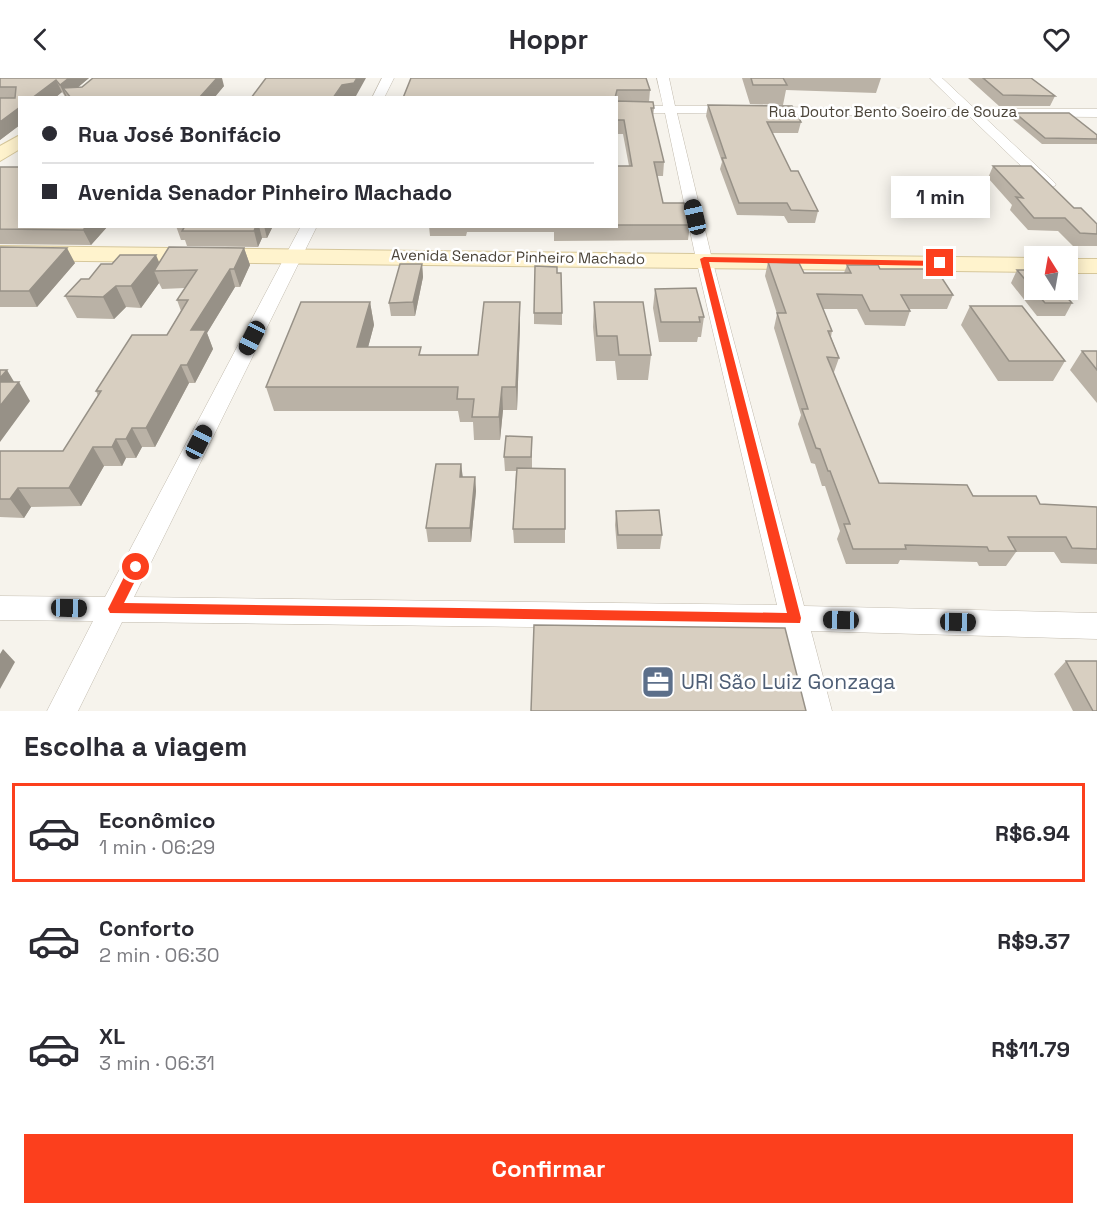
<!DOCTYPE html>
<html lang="pt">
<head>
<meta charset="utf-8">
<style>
	body { margin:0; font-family:"Space Grotesk",sans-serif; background:#f7f7f7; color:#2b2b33; height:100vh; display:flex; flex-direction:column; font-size:22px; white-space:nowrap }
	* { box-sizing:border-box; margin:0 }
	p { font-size:20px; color:#7c7c81 }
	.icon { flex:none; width:33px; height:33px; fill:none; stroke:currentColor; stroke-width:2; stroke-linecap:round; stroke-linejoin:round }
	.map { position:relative; height:633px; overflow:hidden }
	.side { display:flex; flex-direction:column; background:#fff; flex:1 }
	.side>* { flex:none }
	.banner { position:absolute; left:18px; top:18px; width:600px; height:132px; border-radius:0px; box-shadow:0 3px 15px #0003; display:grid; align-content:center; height:132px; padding:0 24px; background:#fff }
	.needle { width:39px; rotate:349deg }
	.tools { position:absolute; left:1024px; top:168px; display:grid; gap:12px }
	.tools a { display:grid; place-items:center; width:54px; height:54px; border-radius:0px; background:#fff; box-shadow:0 3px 15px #0003; font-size:30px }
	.end { position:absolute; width:27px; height:27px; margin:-14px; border:8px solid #fc3f1d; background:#fff; box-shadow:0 0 0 3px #fff }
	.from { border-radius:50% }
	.bubble { position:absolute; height:42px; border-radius:0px; background:#fff; box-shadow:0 3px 15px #0003; font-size:20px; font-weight:700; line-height:42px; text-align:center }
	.car { position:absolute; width:18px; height:36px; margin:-18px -9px; border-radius:8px; box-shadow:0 0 4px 2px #0007; background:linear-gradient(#222 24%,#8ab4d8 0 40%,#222 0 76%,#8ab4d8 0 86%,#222 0) }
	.banner b { display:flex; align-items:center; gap:21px; height:57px; font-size:22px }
	.banner b+b { border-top:2px solid #e1e1e2 }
	.banner i { width:15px; height:15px; background:#2b2b33 }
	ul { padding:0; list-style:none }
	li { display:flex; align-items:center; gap:18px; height:99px; margin:0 12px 9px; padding:0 12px; border:3px solid transparent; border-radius:0px }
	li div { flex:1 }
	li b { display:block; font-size:22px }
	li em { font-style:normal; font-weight:700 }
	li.current { border-color:#fc3f1d }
	li>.icon { width:54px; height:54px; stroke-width:1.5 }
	h2 { padding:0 24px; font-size:27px; line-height:72px }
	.cta { display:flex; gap:12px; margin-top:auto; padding:12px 24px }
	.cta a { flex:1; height:69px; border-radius:0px; background:#fc3f1d; color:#fff; font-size:24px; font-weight:700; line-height:69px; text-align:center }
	header { display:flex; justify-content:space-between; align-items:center; height:78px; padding:0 24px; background:#fff; font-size:27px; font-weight:700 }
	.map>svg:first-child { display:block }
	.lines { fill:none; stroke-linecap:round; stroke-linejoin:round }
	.street-casing { stroke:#c2bbae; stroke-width:1 }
	.secondary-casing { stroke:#d6c79b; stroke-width:2 }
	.street { fill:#fff; fill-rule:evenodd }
	.secondary { fill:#fff3cd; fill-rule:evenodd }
	.wall { fill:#bab2a6 }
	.shaded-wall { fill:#979187 }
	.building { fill:#d8cfc1; stroke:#979187; stroke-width:1.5 }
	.route { fill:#fc3f1d }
	.labels { text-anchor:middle; stroke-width:5; stroke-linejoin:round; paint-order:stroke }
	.far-street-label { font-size:15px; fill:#4b4439; stroke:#fff }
	.near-service-label { font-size:21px; fill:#4e5e75; stroke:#fff; text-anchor:start }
</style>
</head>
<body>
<header><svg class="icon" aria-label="back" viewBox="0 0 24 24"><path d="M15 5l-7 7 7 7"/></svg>Hoppr<svg class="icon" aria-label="heart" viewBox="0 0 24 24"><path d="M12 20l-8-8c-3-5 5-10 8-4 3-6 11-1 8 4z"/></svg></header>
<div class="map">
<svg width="1097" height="633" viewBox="0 0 1097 633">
	<rect width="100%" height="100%" fill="#f6f3ec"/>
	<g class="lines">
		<g class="street-casing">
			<path id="street" d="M382,0H394L384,20H372Z
				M657,0H669L675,28H736L742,32L736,36L677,35L712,181L804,528L1097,535V561L811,553L832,633H802L783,552L122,544L78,633H47L93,543L0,542V518L105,519L301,148H317L134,519L777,527L696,181L665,35H616V27L663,28Z
				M930,0H942L975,31H1097V39L983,38L1054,104L1056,107L1049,111L1044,110L969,38L768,37L762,33L768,29L961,31Z"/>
		</g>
		<g class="secondary-casing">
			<path id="secondary" d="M20,57V71L0,83V68Z
				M0,168L1035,180V194L0,182Z
				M1068,181H1097V195H1068Z"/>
		</g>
		<use href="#street" class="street"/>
		<use href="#secondary" class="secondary"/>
	</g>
	<path class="wall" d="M0,0H89L78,9L224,8L214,20H66L62,14L0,62Z
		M411,0L650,12L649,24L654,30L653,40L664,84L663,98H657L663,125L690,147L688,162L554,163V154H467L466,158H430L429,148H616V88H629L623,56H616V20H403Z
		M742,0H881L876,15L786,12L783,27L750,26Z
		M968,0H1031L1055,18L1050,28H999Z
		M708,27L801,44L798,55H772L791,93L818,133L815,145H788L784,138L737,137L720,91L722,84L706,38Z
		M1015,35L1097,57V66H1042L1012,41Z
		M993,88L1074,130L1097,146V168H1073L1058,153L1028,152L1010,132L1012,127L988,100Z
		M0,89L108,148L91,167L0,166Z
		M176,148H273L267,160H262L258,169L187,168L185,162H181Z
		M0,169L75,185L37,229H0Z
		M244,170L250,187L240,209H235L207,255L213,271L195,305H189L155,369H142L136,380H126L122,388H104L81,428L31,429L24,440L0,439V373H63L98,318L96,313L167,257L181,233L177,222L185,210L162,211L159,205L141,230L126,229L114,241L77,240L65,218L89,201L159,185Z
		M768,184L804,195H844L847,187L880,191L953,217L947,231H909L910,233L905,248L865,247L857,231H823L832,253L831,259L839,280L834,294H833L879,405L1040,426L1097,429V486L1061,485L1054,474H1016L1006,488H979L977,484L900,482L898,486H846L837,461L840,453L825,408H822L815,386L811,385L798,346L801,337L774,250L777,236L765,198Z
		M422,186L423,199L415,238H391L389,225Z
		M1017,192L1072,225L1065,238H1037L1011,205Z
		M557,195L562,235V247L534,246V235Z
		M655,211L704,239L701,259H698L697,264H659L653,230Z
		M370,224L374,247L368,269L422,277H478L520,247L517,332H503L500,362H474L473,344H460L458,333H274L266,309Z
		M594,224L651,277L648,302H617L615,283H596L593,249Z
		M970,228L1065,283L1053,303H998L961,247Z
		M1082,273H1097V325L1070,292Z
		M532,359V390L565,451V465H514L513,451L516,393H505L504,379Z
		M461,386L462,399H475L476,413L471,464H428L426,450Z
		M616,433L662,457L660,471H617L615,447Z
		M1066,583L1097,633H1073L1054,596Z"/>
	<path class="shaded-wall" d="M69,0H89L69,17L63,10L67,19L66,20L60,7Z
		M217,0H222L224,8L214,20H199Z
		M357,0H366L356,18L333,20L342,7Z
		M56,2L62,14L55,20H32Z
		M20,29V47L0,62V44Z
		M87,148H108L91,167L83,152Z
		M256,148H259L262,160L258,169L254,153Z
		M264,148H273L267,160Z
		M67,170L75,185L37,229L29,213Z
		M244,170L250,187L240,209L234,191Z
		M156,177L163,193H154L159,205L141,230L131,208Z
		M422,186L423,199L415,238L413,224Z
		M230,191L235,209L207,255L213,271L195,305L187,287L191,252Z
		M116,208L126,229L114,241L103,219Z
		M370,224L374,247L362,292L357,269Z
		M520,224V247L517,332L516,309Z
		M181,287L189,305L155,369L146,350Z
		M7,292L16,307L19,304L30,323L0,364V300Z
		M502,309L503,332L500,362L499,339Z
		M132,350L142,369L136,380L126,361Z
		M116,361L126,380L122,388L112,369Z
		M93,369L104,388L81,428L69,410Z
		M461,386L463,400L460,399Z
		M475,399L476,413L471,464L470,450Z
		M18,410L31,429L24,440L10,421Z
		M3,571L15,584L0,611V576Z"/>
	<path class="building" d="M0,0H69L60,7L56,2L32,20H20V29L0,44V20H15L16,9H0Z
		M93,0H217L199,20H71L63,10L82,9Z
		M266,0H357L354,5L342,7L333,20H251Z
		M411,0H646L650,12H617L615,20H403Z
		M751,0H783L787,7H753Z
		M983,0H1031L1055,18L1003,17Z
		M616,23L653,24L654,30H651L664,84H654L663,125H684L690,147H616V88H632L624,42H616Z
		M708,27L792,28L801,44H767L791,93H798L818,133L791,132L787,125H739L722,80H726Z
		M1015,35H1069L1097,57V61L1045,60Z
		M993,88H1031L1074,130H1081L1097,146V156L1080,155L1065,140H1034L1016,119L1023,120Z
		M0,89H20V148H87L83,152L0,151Z
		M185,148H256L254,153H182Z
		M0,169L67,170L29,213H0Z
		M169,169L244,170L234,191H230L191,252H206L187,287H181L146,350H132L126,361H116L112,369H93L69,410H18L10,421H0V373H63L101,313H96L132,257H167L188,222H177L197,192L154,193Z
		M120,177H156L131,208H116L103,219L65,218L81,201H89L101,186H112Z
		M768,184L799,185L804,195H851L847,187H878L880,191H936L953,217H901L910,233H870L862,217L817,216L832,253H828L839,280L827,279L879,405L967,407L973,418H1036L1040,426L1097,429V471L1072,470L1066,459H1008L1016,473H989L987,469L905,467L906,471H853L844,446H850L830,393H828L820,371L816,370L802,331H808L777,235H786Z
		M400,186H422L413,224L389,225Z
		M535,188L557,189V195H561L562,235H534Z
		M1017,192H1035V212H1060L1072,225H1045Z
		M696,210L704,239H699L700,244H661L655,211Z
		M301,224H370L357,269H421L419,277H478L484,224H520L516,309H502L499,339H472L474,321H457L458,309H266Z
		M594,224H643L651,277H619L617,258H597Z
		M970,228H1022L1065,283H1009Z
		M1082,273H1097V292Z
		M0,292H7L0,300Z
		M0,304H19L0,328Z
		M506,358L532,359L531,379H504Z
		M436,386H461L460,399H475L470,450H426Z
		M517,390L565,391V451H513Z
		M659,432L662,457H618L616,433Z
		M534,547L785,550L806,633H531Z
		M1066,583H1097V633H1093Z"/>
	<path class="route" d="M704,179L940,183L944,185L940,188L709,184L801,540L800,545L110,535L108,531L131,485L136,484L142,489L124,525L787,535L700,181Z"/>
	<defs>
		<g id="office-square" transform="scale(1.725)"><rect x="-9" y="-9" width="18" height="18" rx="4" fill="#5c6f8a" stroke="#fff"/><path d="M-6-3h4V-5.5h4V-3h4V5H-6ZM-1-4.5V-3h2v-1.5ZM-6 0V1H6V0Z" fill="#fff"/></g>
	</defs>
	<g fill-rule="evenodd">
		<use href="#office-square" x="658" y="604"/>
	</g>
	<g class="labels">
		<g class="far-street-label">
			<text x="893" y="39">Rua Doutor Bento Soeiro de Souza</text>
			<text transform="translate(518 179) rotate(1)" y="5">Avenida Senador Pinheiro Machado</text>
		</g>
		<g class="near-service-label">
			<text x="681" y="611">URI São Luiz Gonzaga</text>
		</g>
	</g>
</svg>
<div class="tools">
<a><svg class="needle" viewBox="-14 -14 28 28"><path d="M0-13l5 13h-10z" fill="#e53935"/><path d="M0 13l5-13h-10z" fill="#7c7c81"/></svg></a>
</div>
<i class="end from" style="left:136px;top:489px"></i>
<i class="end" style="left:940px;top:185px"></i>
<div class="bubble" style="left:891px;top:98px;width:99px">1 min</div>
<i class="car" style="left:695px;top:139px;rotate:347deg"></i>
<i class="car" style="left:252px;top:260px;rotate:207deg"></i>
<i class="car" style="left:199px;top:364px;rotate:27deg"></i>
<i class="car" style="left:69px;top:530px;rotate:91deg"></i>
<i class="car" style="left:841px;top:542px;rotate:271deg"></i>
<i class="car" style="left:958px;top:544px;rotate:91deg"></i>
<div class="banner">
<b><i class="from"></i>Rua José Bonifácio</b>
<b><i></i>Avenida Senador Pinheiro Machado</b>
</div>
</div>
<section class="side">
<h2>Escolha a viagem</h2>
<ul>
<li class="current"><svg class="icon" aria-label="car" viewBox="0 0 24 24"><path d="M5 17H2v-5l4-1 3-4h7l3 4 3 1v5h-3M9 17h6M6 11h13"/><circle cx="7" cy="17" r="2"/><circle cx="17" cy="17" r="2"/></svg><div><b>Econômico</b><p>1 min · 06:29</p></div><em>R$6.94</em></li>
<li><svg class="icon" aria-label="car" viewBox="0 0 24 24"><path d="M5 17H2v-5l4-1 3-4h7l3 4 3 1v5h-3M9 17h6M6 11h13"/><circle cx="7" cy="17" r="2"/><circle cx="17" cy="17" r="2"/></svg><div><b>Conforto</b><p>2 min · 06:30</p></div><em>R$9.37</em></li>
<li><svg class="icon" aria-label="car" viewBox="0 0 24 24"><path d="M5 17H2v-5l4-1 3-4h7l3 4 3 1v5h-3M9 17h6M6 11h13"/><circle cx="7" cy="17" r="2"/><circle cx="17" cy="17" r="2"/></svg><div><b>XL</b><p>3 min · 06:31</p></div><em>R$11.79</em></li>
</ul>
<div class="cta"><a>Confirmar</a></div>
</section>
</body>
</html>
